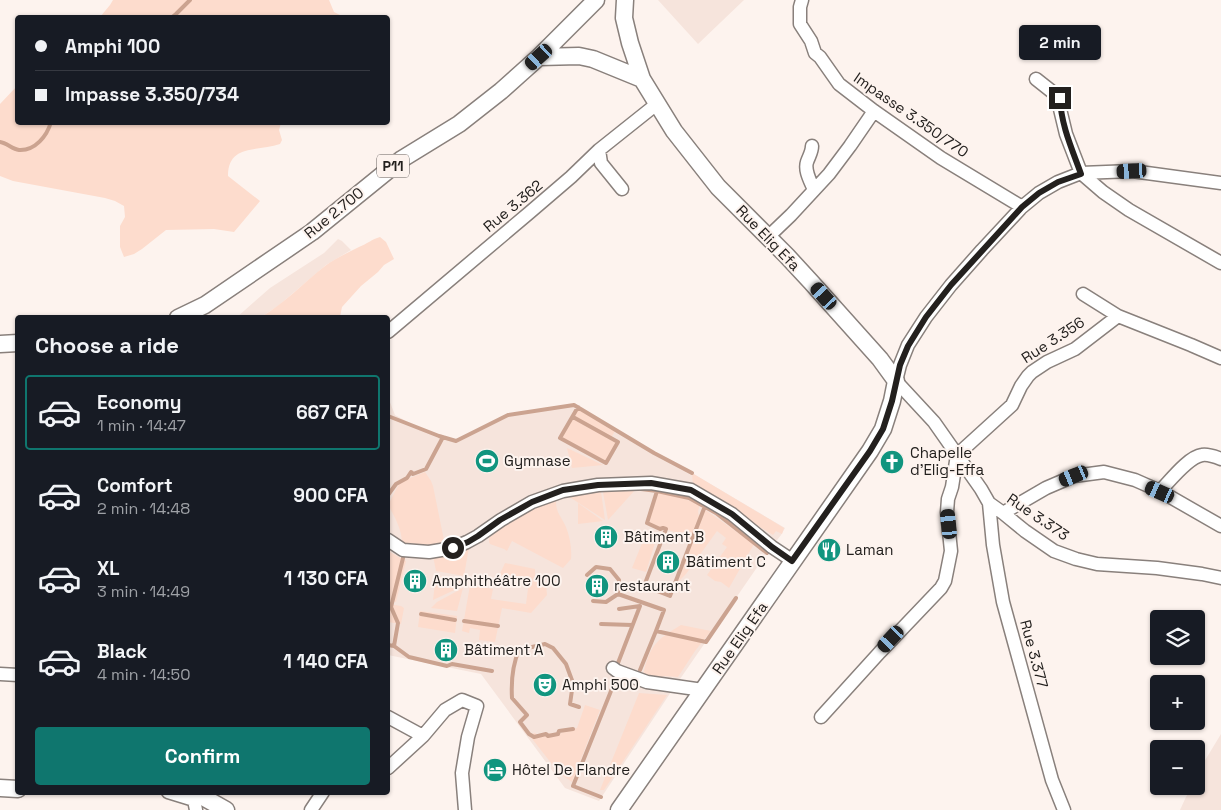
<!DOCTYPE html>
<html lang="en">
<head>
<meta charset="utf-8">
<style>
	body { margin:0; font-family:"Space Grotesk",sans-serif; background:#242831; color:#f1f3f6; height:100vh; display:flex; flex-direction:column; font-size:19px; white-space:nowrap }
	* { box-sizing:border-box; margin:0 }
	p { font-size:16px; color:#9ea1a6 }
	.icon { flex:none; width:28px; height:28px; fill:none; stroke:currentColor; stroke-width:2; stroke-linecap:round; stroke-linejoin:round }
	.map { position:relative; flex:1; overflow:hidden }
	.details { position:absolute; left:15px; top:315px; width:375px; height:480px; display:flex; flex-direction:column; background:#171b24; border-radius:5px; box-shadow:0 1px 4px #0004 }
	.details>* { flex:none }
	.guide { position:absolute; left:15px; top:15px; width:375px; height:110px; border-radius:5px; box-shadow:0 1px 4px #0004; display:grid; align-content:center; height:110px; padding:0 20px; background:#171b24 }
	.controls { position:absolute; left:1150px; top:610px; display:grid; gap:10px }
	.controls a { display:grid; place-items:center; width:55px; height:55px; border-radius:5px; background:#171b24; box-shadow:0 1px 4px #0004; font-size:25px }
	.end { position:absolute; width:22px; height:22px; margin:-11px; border:6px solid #23201e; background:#fff; box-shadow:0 0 0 2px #fff }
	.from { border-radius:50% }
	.bubble { position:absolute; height:35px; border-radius:5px; background:#171b24; box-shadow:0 1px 4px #0004; font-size:16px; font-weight:600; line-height:35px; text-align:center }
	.car { position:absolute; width:15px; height:30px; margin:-15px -8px; border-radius:6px; box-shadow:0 0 4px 1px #0007; background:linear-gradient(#222 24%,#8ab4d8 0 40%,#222 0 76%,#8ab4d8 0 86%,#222 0) }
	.guide b { display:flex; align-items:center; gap:18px; height:48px; font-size:19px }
	.guide b+b { border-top:1px solid #363941 }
	.guide i { width:12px; height:12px; background:#f1f3f6 }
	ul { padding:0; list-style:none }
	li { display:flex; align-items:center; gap:15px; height:75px; margin:0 10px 8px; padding:0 10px; border:2px solid transparent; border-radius:5px }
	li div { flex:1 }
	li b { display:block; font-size:19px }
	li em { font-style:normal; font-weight:600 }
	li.on { border-color:#0f766e }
	li>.icon { width:45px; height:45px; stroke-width:1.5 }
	h2 { padding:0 20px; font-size:22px; line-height:60px }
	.primary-button { display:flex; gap:10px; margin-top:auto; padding:10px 20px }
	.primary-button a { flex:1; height:58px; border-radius:5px; background:#0f766e; color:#fff; font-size:20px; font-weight:600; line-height:58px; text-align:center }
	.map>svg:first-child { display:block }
	.built { fill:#f6e4dc }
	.green { fill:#fddccd }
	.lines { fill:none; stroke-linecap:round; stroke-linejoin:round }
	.stream { stroke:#cba390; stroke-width:4 }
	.minor-casing { stroke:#89807c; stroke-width:15 }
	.major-casing { stroke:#89807c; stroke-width:19 }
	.minor { stroke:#fff; stroke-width:12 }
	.major { stroke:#fff; stroke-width:16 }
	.route { stroke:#23201e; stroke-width:6 }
	.labels { text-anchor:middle; stroke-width:4; stroke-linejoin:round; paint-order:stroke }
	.shield { fill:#fdf3ee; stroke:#645f5c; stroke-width:1 }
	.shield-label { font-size:14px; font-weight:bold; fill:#23201e }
	.street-label { font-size:15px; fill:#23201e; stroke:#fdf3ee }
	.poi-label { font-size:15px; fill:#23201e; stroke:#fdf3ee; text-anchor:start }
</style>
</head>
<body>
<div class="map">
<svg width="1221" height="810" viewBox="0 0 1221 810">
	<rect width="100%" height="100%" fill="#fdf3ee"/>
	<path class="built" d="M658,0H744L698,44Z
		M338,239L342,241L351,250L326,265L278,306L261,317L236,318L270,288L324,253Z
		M388,397L395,415L419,428L456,441L508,415L574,405L632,439L651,453L692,473L785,528L781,535L767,553L669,695L599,801L565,788L481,674L388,655Z
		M1221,734V810H1180L1186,797L1193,786H1196V780L1204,762Z"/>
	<path class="green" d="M113,0H329L334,12L344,17H100L110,5Z
		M17,86L18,122L281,123L279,130L282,140L280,144C259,152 228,143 228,176L260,201L234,232L214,229L166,230L142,249L134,254L124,257L120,247V226L125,217L124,206L115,201L105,198L13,181L0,176V104Z
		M380,237L386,242L394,259L384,265L378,272L361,286L342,307L340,317H261C285,303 303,283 325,266C336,258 347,253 359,247C367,244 372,239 380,237Z
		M579,408L616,429L611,438L618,442L606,463L560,438L572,417L609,436L574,416Z
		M567,448L603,465L572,468Z
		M425,472L431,481L433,486L445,545L429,548L402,543C402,530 395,517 388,505L400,482Z
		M692,473L784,528L782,534L776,531L773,535L693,486Z
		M635,490L608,520L603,492Z
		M658,490L672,494L700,505L698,511L699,517L700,518L692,538L663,528L660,529L647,524L657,496Z
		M601,492L605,520L568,496Z
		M556,501C556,513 561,516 566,527C570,537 572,549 571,559L563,568L512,541L507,551L504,549L490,544L489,542V538L509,521L532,508Z
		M578,503L603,521L578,524Z
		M704,509L754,544L729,588L721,582L715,581L707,575L727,547L722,544L726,538L717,531L686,574L677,583Z
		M647,531L658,533L646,572L632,568Z
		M469,547L464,576L436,571L433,556Z
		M388,551L406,561L396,602L388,600Z
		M505,563L535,569V577L546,585L547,595L531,613L502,608L495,642L479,640L480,630L470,628L469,633L462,631L470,585L493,589L491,599L526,604L529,581L499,576Z
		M436,575L464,581L463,586L433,600Z
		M463,588L457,611L431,608L437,602Z
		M388,604L401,606L404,608L401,624L388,622Z
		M420,611L457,616L455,633L418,627Z
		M681,625L711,631L695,651L678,677L664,676L659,679L643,675C650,645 656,640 681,625Z
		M639,693L667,695L604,790H600Z
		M585,705L600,710L572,782L559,773L529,735L535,733L539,736L550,733L553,735L562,733L564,730L577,728Z"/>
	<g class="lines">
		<path class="stream" d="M171,18L176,14L190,0
			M0,142C7,143 12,149 19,150C35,151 47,136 51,122
			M388,416L439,436L456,441L508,415L574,405L654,453L692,473
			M573,417L618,442L606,463L560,438L578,407
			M641,489L657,491L689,498L716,513L767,553
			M657,491L647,523L660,529L663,528L666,529L644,586L670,596L705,506
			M388,495L396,484L407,478L411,472L413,474L426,469L443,437
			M587,575L596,567L610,569L619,580L618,594L606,602L593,601
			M618,594L664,610L656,631L706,642L736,598
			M421,614L455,620
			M464,621L498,626
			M601,624L632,625
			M388,645L394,646L409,657L447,666L452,664L492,671
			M394,646L398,623L391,607L404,554
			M618,663L640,606L619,609
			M640,670L656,631
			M573,729L559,731L558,734L548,736L546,734L534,737L529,734L520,722L527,715L512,698C511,681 512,666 519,650L545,644L553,648L566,664L573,683L570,704L579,707
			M601,797L573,786L613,686"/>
		<g class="minor-casing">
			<path id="minor" d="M802,0L800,7V24L811,41L815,53L820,57L839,84L874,111L941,158L1022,207
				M1036,79L1060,98V109L1066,134L1081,173L1103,192L1129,210L1221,263
				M812,146C812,152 809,156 807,162C804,171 811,182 814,190
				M599,150L601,163L622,189
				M1221,183L1132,171L1081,173L1058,182L1039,193L1022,207L982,250L951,285L926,317L908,345L900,365L896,381L934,422L981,489L989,503L1003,513L1025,531L1054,551L1076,559L1097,564L1157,568L1202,574L1221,578
				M768,237L791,215L829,174L850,146L874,111
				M1083,294L1118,316
				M388,332L529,213L571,177L599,150L658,103
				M1160,491C1170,481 1188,457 1202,455C1208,454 1216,457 1221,459
				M989,503L993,545L1003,602L1052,780L1064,810
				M1003,513L1046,488L1074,476L1104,472L1135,480L1160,491L1221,526
				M388,540L403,550L429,552L453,548L467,542L478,536L501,520L532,502L563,491L598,485L651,483L691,490L732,514L772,547L793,561
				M613,668L617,671L647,682L703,690
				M0,674L18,675
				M388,717L423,736L388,768
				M821,717L880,652L941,588L945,581L951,551L947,512L948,499L952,487L957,455L1012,405L1021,386L1028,376L1032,372L1047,362L1075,349L1118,316L1191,345L1221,358
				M423,736L445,710L462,700L477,706L468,737L462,773L465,810
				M168,792L194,800L196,810
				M311,810L323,792"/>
		</g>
		<g class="major-casing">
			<path id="major" d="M539,57L579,56L593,59L642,79
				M178,318L205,305L312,232L402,159L459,124L501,91L539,57L596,0
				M0,344L18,343
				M0,788L18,789
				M194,792L226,810
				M619,810L870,451L883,429L892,401L896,381L880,359L811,282L787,256L718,187L674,131L642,79L630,43L624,18L625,0"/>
		</g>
		<use href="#minor" class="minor"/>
		<use href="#major" class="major"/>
	</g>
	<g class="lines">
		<path class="route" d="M453,548L468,542L478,536L500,520L532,502L563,490L598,485L651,483L691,490L732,514L772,547L792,561L870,451L883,429L892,401L900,365L908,346L926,317L951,285L1022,207L1039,193L1058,182L1081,174C1072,149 1061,125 1060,98"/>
	</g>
	<defs>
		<g id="stadium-disc" transform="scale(1.25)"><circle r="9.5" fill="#11957f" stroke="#fdf3ee"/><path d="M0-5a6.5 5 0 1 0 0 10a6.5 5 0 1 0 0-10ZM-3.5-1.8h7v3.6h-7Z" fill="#fff"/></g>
		<g id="church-disc" transform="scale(1.25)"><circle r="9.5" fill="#11957f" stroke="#fdf3ee"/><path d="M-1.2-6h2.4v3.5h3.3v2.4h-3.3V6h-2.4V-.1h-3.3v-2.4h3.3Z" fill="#fff"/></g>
		<g id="building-disc" transform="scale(1.25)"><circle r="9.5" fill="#11957f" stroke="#fdf3ee"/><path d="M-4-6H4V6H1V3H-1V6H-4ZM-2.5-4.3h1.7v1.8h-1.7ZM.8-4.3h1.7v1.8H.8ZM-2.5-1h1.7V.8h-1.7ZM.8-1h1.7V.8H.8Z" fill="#fff"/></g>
		<g id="restaurant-disc" transform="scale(1.25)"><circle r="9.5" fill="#11957f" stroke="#fdf3ee"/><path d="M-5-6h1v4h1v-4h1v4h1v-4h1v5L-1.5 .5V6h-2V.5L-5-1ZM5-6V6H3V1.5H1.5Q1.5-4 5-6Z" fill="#fff"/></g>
		<g id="theatre-disc" transform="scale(1.25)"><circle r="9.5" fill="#11957f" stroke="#fdf3ee"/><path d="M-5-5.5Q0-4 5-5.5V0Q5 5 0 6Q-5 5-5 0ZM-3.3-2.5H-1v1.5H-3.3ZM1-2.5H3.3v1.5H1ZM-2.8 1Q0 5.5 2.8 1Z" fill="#fff"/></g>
		<g id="hotel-disc" transform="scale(1.25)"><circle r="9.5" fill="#11957f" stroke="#fdf3ee"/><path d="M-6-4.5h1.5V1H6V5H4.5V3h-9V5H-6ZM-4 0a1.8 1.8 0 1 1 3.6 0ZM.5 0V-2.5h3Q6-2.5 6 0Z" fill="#fff"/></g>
	</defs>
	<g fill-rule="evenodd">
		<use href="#stadium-disc" x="487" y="461"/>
		<use href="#church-disc" x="892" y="462"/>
		<use href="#building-disc" x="606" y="537"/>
		<use href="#restaurant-disc" x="829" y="550"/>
		<use href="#building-disc" x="668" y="562"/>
		<use href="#building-disc" x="415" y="581"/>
		<use href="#building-disc" x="597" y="586"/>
		<use href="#building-disc" x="446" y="650"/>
		<use href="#theatre-disc" x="545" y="685"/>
		<use href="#hotel-disc" x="495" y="770"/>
	</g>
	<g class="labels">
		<rect class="shield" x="377" y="154.5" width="32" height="23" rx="4"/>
		<g class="shield-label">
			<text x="393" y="171">P11</text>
		</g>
		<g class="street-label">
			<text transform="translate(911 115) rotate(35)" y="5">Impasse 3.350/770</text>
			<text transform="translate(513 206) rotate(-40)" y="5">Rue 3.362</text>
			<text transform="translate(334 213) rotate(-39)" y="5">Rue 2.700</text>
			<text transform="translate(768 238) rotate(46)" y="5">Rue Elig Efa</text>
			<text transform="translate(1053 340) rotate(-33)" y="5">Rue 3.356</text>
			<text transform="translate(1038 517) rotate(34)" y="5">Rue 3.373</text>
			<text transform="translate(740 638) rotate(-55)" y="5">Rue Elig Efa</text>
			<text transform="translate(1034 654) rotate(75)" y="5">Rue 3.377</text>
		</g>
		<g class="poi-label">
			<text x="910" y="458">Chapelle<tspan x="910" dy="17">d'Elig-Effa</tspan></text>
			<text x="504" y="466">Gymnase</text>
			<text x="624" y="542">Bâtiment B</text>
			<text x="846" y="555">Laman</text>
			<text x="686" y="567">Bâtiment C</text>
			<text x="432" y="586">Amphithéâtre 100</text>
			<text x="614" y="591">restaurant</text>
			<text x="464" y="655">Bâtiment A</text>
			<text x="562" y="690">Amphi 500</text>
			<text x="512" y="775">Hôtel De Flandre</text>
		</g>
	</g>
</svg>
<div class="controls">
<a><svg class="icon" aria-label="layers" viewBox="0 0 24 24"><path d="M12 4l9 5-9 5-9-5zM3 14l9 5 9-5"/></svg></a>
<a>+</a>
<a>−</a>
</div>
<i class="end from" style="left:453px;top:548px"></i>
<i class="end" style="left:1060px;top:98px"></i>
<div class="bubble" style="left:1019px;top:25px;width:82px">2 min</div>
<i class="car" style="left:539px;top:57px;rotate:228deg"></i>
<i class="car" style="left:1132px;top:171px;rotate:267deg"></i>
<i class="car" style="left:824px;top:296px;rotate:318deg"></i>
<i class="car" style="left:1074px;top:476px;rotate:248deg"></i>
<i class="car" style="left:1160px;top:492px;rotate:294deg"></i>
<i class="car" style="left:949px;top:524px;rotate:354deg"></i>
<i class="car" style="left:891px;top:639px;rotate:223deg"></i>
<div class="guide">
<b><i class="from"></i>Amphi 100</b>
<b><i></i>Impasse 3.350/734</b>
</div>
<section class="details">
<h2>Choose a ride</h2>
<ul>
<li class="on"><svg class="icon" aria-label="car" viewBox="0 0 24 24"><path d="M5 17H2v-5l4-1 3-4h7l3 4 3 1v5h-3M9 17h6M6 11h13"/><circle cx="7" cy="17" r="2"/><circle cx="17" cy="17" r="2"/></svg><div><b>Economy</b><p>1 min · 14:47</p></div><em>667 CFA</em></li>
<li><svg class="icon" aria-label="car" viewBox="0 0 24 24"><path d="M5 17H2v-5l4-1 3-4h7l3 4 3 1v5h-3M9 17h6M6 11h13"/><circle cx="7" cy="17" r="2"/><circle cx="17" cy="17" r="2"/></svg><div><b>Comfort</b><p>2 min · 14:48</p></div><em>900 CFA</em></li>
<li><svg class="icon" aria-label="car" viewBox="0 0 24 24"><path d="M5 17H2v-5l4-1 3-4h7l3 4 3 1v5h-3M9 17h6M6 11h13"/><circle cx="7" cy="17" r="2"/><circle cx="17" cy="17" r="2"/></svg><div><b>XL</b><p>3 min · 14:49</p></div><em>1 130 CFA</em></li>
<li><svg class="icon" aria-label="car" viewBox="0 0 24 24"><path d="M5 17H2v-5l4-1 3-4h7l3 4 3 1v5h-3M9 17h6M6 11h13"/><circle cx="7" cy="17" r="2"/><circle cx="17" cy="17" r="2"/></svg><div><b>Black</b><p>4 min · 14:50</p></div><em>1 140 CFA</em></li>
</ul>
<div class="primary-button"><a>Confirm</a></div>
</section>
</div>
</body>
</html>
